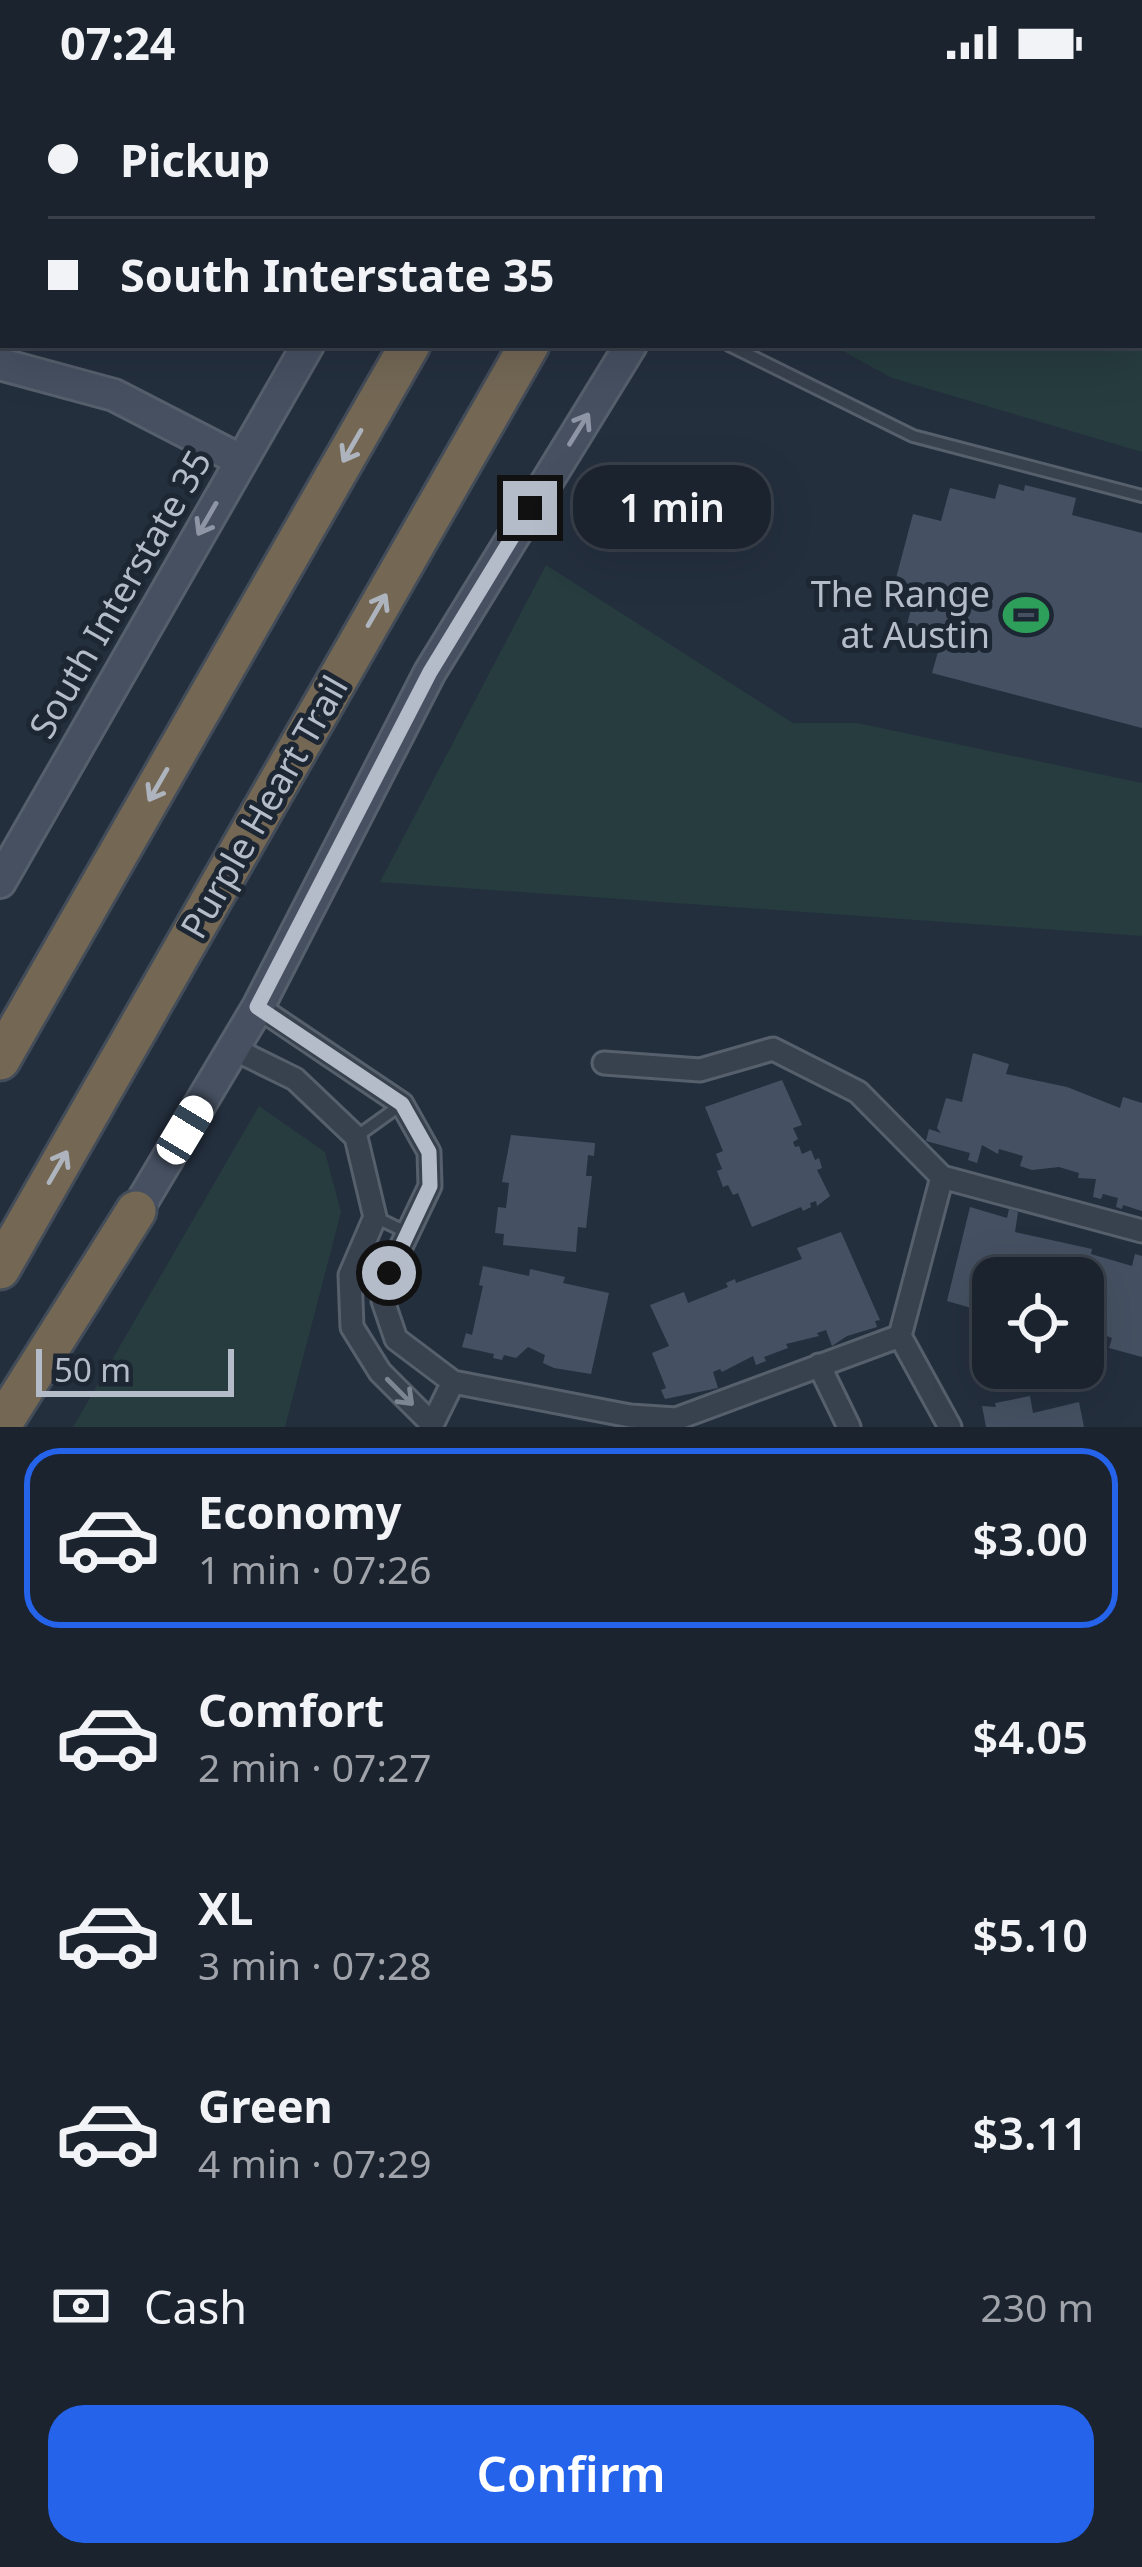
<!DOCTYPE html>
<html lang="en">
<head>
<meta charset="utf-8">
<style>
	body { margin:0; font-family:"Noto Sans",sans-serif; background:#282f3a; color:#f1f3f6; height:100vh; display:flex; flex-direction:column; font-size:45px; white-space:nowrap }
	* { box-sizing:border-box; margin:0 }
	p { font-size:39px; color:#a0a4aa }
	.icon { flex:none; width:66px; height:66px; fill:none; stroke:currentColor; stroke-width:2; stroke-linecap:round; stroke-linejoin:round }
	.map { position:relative; height:1343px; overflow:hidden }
	.panel { display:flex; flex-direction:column; background:#1b232e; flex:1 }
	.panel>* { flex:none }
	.banner { position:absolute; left:0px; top:0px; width:1143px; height:264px; box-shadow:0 12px 48px #0002,0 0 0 3px #39404a; display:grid; align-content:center; height:264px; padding:0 48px; background:#1b232e }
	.controls { position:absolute; left:972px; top:1173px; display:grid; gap:24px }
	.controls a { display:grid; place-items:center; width:132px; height:132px; border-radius:24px; background:#1b232e; box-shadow:0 12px 48px #0002,0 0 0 3px #39404a; font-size:60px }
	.scale { position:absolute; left:36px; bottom:30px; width:198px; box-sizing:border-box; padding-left:12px; border:6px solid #b4bcc9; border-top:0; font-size:33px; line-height:42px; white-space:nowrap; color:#b4bcc9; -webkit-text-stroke:9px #1d2633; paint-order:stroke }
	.end { position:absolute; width:54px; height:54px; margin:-27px; border:15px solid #b4bcc9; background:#111; box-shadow:0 0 0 6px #111 }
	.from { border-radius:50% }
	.bubble { position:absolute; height:84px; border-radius:36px; background:#1b232e; box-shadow:0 12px 48px #0002,0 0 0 3px #39404a; font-size:39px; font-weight:600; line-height:84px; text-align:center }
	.car { position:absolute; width:36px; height:72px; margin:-36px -18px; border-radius:15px; box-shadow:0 0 9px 3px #0007; background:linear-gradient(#fff 24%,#345 0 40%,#fff 0 76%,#345 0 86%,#fff 0) }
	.banner b { display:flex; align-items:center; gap:42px; height:114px; font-size:45px }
	.banner b+b { border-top:3px solid #39404a }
	.banner i { width:30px; height:30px; background:#f1f3f6 }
	ul { padding:21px 0 0; list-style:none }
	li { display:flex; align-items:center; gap:36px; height:180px; margin:0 24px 18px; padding:0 24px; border:6px solid transparent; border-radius:36px }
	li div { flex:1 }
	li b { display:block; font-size:45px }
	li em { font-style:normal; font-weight:600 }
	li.active { border-color:#2563eb }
	li>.icon { width:108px; height:108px; stroke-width:1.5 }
	.pay { display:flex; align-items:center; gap:30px; height:132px; padding:0 48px; font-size:45px }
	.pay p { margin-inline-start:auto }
	.cta { display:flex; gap:24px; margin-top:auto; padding:24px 48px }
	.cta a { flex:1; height:138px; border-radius:36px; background:#2563eb; color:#fff; font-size:48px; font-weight:600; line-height:138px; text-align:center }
	.status { display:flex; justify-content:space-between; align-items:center; height:84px; padding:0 60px; background:#1b232e; direction:ltr }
	.status svg { height:33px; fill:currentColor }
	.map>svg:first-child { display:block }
	.green { fill:#263c3f }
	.building { fill:#455162 }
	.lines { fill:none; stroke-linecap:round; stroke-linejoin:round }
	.lane-casing { stroke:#565f6c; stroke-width:16 }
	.street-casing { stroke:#565f6c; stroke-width:27 }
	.secondary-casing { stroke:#565f6c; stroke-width:36 }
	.highway-casing { stroke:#434c59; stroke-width:45 }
	.lane { stroke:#38414e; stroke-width:10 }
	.street { stroke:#38414e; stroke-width:21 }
	.secondary { stroke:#465061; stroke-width:30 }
	.highway { stroke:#746855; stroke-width:39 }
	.oneway { stroke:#8e96a5 }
	.oneway2 { stroke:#aeb4bd }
	.oneway3 { stroke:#7c8592 }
	.route { stroke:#b4bcc9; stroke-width:15 }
	.labels { text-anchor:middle; stroke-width:10; stroke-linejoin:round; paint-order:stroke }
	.street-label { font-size:36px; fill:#b4bcc9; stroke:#1d2633 }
	.poi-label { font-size:36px; fill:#b4bcc9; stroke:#1d2633; text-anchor:end }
</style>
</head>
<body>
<div class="status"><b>07:24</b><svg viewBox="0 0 49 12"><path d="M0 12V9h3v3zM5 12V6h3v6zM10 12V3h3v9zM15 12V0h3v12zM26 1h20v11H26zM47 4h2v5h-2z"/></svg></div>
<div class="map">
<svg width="1142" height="1343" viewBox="0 0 1142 1343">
	<rect width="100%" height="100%" fill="#242f3e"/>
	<path class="green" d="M833,0H1142V368L892,294L832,261H1140V3H831Z
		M546,481L793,639H857L1142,699V852L380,798Z
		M259,1022L325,1068L341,1128L285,1343H73Z"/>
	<path class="building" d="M999,400L1024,407L1025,401L1076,414L1072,431L1142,449V644L932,589L938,568L902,559L917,503L895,498L913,430L941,437L950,404L995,415Z
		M973,969L1009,980L1006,990L1067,1003L1120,1024L1123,1013L1142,1019V1127L1123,1121L1122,1125L1116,1123L1118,1114L1103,1110L1101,1115L1093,1113L1096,1095L1078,1094L1079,1089L1059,1083L1032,1086L1020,1082L1023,1072L999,1065L998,1070L982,1061L977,1079L968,1076L970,1069L926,1057L929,1045L941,1049L937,1044L946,1014L962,1018Z
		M782,996L802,1041L793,1044L798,1055L793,1058L795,1063L799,1062L802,1070L811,1066L815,1076L819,1074L822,1084L817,1086L830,1112L817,1122L816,1117L810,1119L811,1123L803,1127L801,1123L752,1143L738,1109L733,1111L728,1101L723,1103L717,1087L722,1085L716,1070L723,1067L705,1023Z
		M511,1051L595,1059L594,1072L588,1071L586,1092H592L586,1144L578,1143L576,1168L503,1161L504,1150L495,1149L498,1123L506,1124L509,1099L502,1098Z
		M970,1123L1007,1134L1009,1125L1018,1128L1015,1148L1092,1165L1091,1170L1132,1182L1135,1170L1142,1172V1273L1109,1264L1112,1254L1101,1250L1100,1258L1089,1252L1083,1253V1194H993L992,1230L947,1217Z
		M841,1148L880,1236L875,1237L877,1243L847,1252L832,1262L826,1246L817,1249L819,1252L786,1260L788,1264L764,1273L766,1277L756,1281L753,1272L722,1288L720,1285L713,1288L718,1304L665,1315L661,1306L666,1304L652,1269L669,1262L650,1221L684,1208L688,1219L728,1203L726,1199L735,1195L736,1199L802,1175L797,1164Z
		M483,1182L529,1192L530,1185L565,1193L563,1199L609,1209L591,1290L554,1284L543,1279L545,1271L528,1263L516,1274L504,1271L502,1276L493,1274L494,1270L462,1263L466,1249L472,1251L483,1202L479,1201Z
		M1030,1312L1033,1329L1079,1318L1084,1343H986L982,1322L996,1323L995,1319Z"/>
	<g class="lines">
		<g class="lane-casing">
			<path id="lane" d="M0,75V81
				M729,261L913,352L1142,412
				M356,1053L402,1020
				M375,1133L408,1149"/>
		</g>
		<g class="street-casing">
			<path id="street" d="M258,923L402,1020L429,1068L430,1102L389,1188L383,1217L396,1255L453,1298L630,1332L676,1335L900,1252L942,1093L858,1008L773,965L700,986L604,979
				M234,965L295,995L356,1053L375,1133L350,1191L352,1243L380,1288L432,1340
				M942,1093L1142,1147
				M900,1252L950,1343
				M819,1281L849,1343
				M431,1343L453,1298"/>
		</g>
		<g class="secondary-casing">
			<path id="secondary" d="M459,3L461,0
				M784,3L786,0
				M0,280L114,311L240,376
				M0,798L308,261
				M125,1146L258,923L430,588L631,261"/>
		</g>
		<g class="highway-casing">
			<path id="highway" d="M559,3L560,0
				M676,3L678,0
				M0,976L410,261
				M0,1185L529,261
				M0,1343L136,1127"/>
		</g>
		<use href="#lane" class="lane"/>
		<use href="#street" class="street"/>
		<use href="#secondary" class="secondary"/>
		<use href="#highway" class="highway"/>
	</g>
	<defs><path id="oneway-shaft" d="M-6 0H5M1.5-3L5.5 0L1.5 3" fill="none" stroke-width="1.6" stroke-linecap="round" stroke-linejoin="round" transform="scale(3)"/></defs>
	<g class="oneway">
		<use href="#oneway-shaft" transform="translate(579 345) rotate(-58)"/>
		<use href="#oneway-shaft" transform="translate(207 435) rotate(120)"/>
	</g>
	<g class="oneway2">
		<use href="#oneway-shaft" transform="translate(352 362) rotate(120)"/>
		<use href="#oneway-shaft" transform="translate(377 526) rotate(-60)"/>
		<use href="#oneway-shaft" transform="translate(158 701) rotate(120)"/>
		<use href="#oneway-shaft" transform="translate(58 1083) rotate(-60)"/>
	</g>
	<use class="oneway3" href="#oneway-shaft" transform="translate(400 1308) rotate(45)"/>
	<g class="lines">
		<path class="route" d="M389,1189L430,1102L429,1068L402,1020L257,923L430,588L530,424"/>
	</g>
	<defs>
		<g id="stadium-bare" transform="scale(3.6)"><path d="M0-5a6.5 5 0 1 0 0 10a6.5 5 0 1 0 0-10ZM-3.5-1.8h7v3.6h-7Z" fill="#2e9e5b" stroke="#1d2633" stroke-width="2.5" paint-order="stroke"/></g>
	</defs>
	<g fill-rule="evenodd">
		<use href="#stadium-bare" x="1026" y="531"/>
	</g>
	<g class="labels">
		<g class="street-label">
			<text transform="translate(120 510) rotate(-60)" y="13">South Interstate 35</text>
			<text transform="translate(264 723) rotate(-60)" y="13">Purple Heart Trail</text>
		</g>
		<g class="poi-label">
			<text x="990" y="523">The Range<tspan x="990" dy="41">at Austin</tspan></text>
		</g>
	</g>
</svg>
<div class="controls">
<a><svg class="icon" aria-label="locate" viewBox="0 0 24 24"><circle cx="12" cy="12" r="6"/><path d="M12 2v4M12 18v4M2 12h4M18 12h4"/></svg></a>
</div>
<div class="scale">50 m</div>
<i class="end from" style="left:389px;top:1189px"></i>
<i class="end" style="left:530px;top:424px"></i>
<div class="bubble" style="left:573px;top:381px;width:198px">1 min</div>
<i class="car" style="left:185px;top:1046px;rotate:31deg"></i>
<div class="banner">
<b><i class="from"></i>Pickup</b>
<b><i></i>South Interstate 35</b>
</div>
</div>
<section class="panel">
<ul>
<li class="active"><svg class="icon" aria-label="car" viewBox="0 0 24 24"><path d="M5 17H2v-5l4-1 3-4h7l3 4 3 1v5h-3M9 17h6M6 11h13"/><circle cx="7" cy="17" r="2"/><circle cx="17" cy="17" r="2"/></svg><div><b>Economy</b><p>1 min · 07:26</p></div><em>$3.00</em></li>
<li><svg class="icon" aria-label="car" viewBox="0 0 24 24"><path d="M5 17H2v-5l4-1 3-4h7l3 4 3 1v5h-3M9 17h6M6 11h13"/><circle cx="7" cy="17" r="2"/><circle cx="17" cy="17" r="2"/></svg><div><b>Comfort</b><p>2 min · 07:27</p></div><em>$4.05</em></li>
<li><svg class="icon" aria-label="car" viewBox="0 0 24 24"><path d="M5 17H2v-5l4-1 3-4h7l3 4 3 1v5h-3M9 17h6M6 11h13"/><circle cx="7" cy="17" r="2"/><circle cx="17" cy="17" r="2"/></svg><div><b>XL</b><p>3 min · 07:28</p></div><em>$5.10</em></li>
<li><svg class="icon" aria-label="car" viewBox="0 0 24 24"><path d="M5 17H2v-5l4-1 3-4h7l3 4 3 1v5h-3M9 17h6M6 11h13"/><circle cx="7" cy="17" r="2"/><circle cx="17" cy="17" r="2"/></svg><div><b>Green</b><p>4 min · 07:29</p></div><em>$3.11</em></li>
</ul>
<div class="pay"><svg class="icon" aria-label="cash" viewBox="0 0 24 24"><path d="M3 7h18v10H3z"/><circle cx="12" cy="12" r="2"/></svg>Cash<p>230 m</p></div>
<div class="cta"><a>Confirm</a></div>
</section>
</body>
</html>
